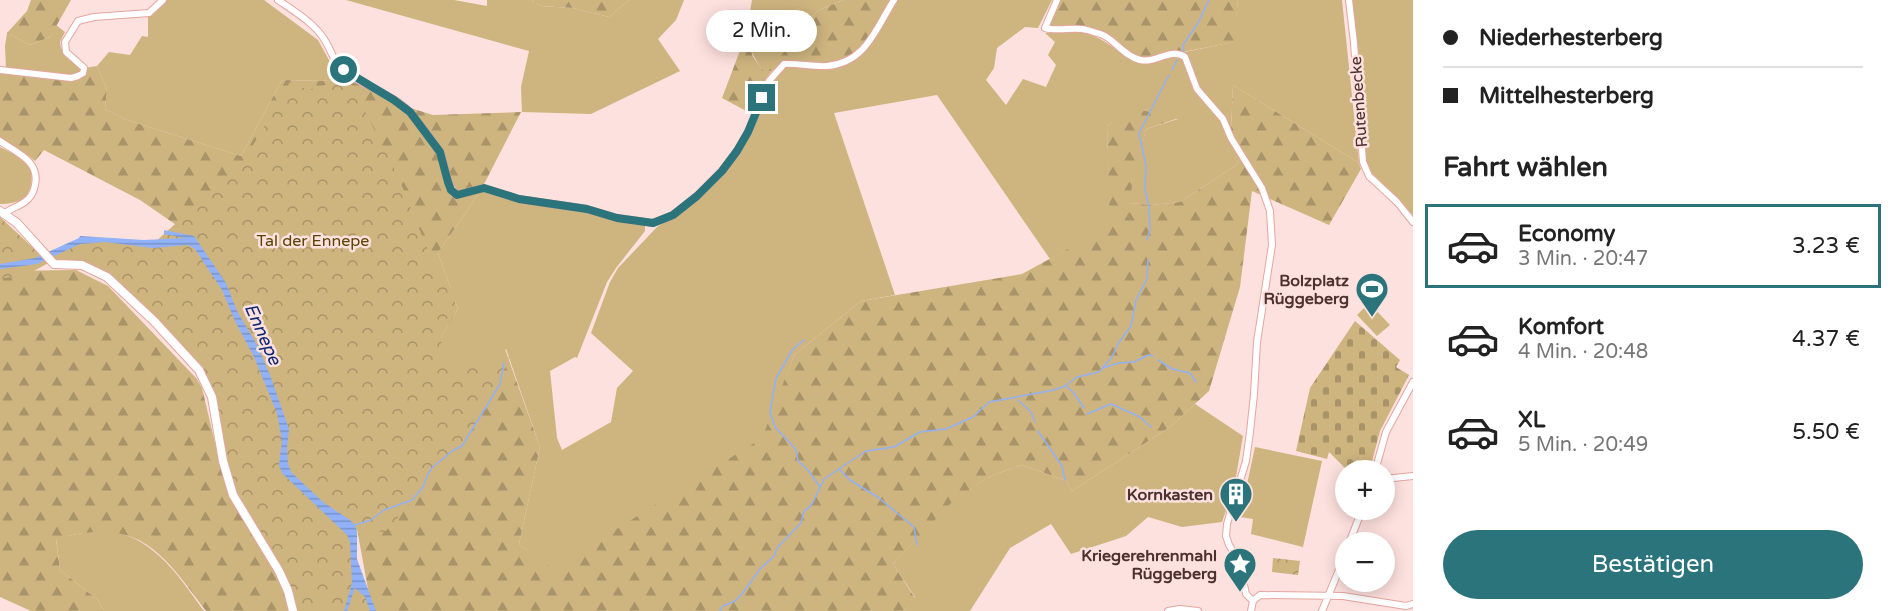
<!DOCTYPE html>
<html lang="de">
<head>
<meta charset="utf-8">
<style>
	body { margin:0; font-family:"Varela Round",sans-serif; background:#f6f6f6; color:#222; height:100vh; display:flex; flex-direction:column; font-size:22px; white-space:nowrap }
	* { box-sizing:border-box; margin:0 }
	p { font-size:20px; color:#767676 }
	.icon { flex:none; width:33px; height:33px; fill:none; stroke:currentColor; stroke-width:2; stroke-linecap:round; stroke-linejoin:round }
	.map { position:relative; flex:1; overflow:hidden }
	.drawer { display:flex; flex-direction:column; background:#fff; width:480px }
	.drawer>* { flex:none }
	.hud { display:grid; align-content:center; height:132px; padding:0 30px; background:#fff }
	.buttons { position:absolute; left:1335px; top:460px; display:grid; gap:12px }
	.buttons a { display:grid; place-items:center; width:60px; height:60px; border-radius:50%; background:#fff; box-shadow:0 3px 15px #0003; font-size:30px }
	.end { position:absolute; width:27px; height:27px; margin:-14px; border:8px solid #2b747c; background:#fff; box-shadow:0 0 0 3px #fff }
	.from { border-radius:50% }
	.bubble { position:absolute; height:42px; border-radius:21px; background:#fff; box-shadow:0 3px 15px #0003; font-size:20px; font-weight:600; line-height:42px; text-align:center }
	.hud b { display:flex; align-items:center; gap:21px; height:57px; font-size:22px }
	.hud b+b { border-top:2px solid #e0e0e0 }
	.hud i { width:15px; height:15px; background:#222 }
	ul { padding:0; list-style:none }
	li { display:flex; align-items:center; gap:18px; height:84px; margin:0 12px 9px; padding:0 18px; border:3px solid transparent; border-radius:0px }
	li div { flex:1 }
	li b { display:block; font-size:22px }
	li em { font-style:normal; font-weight:600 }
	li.selected { border-color:#2b747c }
	li>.icon { width:54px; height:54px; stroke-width:1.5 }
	h2 { padding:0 30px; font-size:27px; line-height:72px }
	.cta { display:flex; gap:12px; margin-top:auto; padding:12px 30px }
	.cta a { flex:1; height:69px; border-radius:36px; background:#2b747c; color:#fff; font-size:24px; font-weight:600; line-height:69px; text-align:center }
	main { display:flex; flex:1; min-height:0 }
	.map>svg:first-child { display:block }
	.green { fill:#ceb47f }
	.forest { fill:url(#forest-firs) }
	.cemetery { fill:url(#cemetery-stones) }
	.park { fill:url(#park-crowns) }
	.water { fill:url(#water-rules) }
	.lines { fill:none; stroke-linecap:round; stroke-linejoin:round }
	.stream { stroke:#91b2f8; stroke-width:1.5 }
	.minor-casing { stroke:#e5a5a0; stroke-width:8 }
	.tertiary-casing { stroke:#e5a5a0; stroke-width:10 }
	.minor { stroke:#fff; stroke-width:6 }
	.tertiary { stroke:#fff; stroke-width:8 }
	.route { stroke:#2b747c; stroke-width:8 }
	.labels { text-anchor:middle; stroke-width:5; stroke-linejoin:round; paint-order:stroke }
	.street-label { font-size:16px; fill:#4c322f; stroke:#fde1de }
	.park-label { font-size:16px; fill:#5b4200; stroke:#fde1de }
	.poi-label { font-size:16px; font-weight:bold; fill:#4c322f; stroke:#fde1de; text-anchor:end }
	.water-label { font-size:18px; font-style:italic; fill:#0e2876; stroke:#fde1de }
</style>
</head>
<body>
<main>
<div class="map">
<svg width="1413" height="611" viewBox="0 0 1413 611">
	<defs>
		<pattern id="forest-firs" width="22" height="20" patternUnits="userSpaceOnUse" patternTransform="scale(1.5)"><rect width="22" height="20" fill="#ceb47f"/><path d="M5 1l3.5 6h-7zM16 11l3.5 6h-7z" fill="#a99368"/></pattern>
		<pattern id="cemetery-stones" width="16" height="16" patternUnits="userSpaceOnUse" patternTransform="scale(1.5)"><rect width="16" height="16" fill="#ceb47f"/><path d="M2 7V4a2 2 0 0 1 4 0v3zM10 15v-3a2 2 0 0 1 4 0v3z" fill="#a99368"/></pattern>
		<pattern id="park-crowns" width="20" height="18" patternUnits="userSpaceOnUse" patternTransform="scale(1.5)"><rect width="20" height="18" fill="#ceb47f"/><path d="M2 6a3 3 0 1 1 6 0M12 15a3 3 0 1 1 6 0" fill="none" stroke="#a99368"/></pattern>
		<pattern id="water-rules" width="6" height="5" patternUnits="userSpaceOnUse" patternTransform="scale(1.5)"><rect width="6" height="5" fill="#91b2f8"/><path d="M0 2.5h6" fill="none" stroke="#7991c9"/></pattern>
	</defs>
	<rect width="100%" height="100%" fill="#fde1de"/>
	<path class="green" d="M164,0H264L318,40L330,62L345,75L334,81L282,80L241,156L127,120L105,109L107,90L97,66L109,52L130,55L142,36L148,37V17Z
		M346,0H454L487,6V0H532L541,6L573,8L609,17L629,0H684L676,20L658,39L680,71L591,114L522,112L521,87L529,51Z
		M752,0H843L817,11L766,75C743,43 746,36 752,0Z
		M896,0H1052L1038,28L1025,27L997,48L994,68L986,80L1006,105L1023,79L1046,87L1056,65L1048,55L1055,42L1045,33C1059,32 1075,30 1088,34C1110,40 1124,61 1147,63C1161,64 1169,52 1183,59L1190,79L1222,120L1236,153L1238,164L1180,202L1151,205L1127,203L1146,129L1178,119L1125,108L1107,127L1111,226L1050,259L937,95L834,113L895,295L861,301L794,355L763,438L553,570L519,544L540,447L506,349L458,388L437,344L458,309L438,253L481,190L586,210L616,220L645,225V231L616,268L607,282L577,358L575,357L550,371L557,438L562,450L611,422L617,388L633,371L591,333L610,282L618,268L657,227L674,216L724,171L777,75L786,67L797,64Z
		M1238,0H1342L1359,163L1233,85L1231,130C1222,115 1208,104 1199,89C1190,75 1197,63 1180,53L1233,42Z
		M1350,0H1413V215L1368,169L1366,162Z
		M56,25L65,32L60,42L61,48L83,68L78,76L6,69L5,46L7,33L30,45L50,37Z
		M0,147L22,158L31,167C34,192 27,204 0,204Z
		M1369,303L1390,325L1377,336L1357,315Z
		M1195,404L1243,436L1234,488L1222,522L1182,527L1148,517L1126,536L1071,554L1051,524L1010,548L970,611H904L915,597L893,564L953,500L991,476L1021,465L1065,480L1072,491L1170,427Z
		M1255,447L1322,461L1303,547L1251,534L1253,519L1240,517Z
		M99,530C107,531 115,531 123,534C160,546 182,581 204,611H103L98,600L60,570L56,538Z"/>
	<path class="forest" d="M31,0H71L50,37L30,45L7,33L27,11Z
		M532,0H629L609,17L573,8L541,6Z
		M843,0H893C881,19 863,57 841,64C835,66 825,64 818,64C810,64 803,61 795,61C766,62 760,92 752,114L722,98L746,35L753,57L766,74L817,11Z
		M1059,0H1238L1234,42L1147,59L1131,55L1107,35L1084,26L1056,28L1051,25L1050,20Z
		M97,66L107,90L105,109L127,120L241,156L282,80L334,81L344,75L388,101L433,115L521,112L481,190L438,253L458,309L437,344L459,388L505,349L540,447L519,544L553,569L762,438L794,355L861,301L1022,274L1110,226L1107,127L1125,107L1179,118L1146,129L1128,203L1151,205L1180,202L1238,164L1231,130L1233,85L1359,163L1361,169L1329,225L1252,191L1240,287L1209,391L1170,427L1072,491L1065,480L1021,465L991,476L954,500L893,564L915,598L904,611H370L368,589L357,529L182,229L140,200L44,150L35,161L25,153L0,143V71L71,78L84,68Z
		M76,270L108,286L197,379L202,388L224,481L230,496L280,578L291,611H206C160,550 139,516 56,539L60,570L98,600L103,611H31L0,597V271Z"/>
	<path class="cemetery" d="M1355,321L1400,360L1396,367L1409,375L1380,431L1371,465L1357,460L1345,468L1329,452L1327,459L1296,451L1310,388Z"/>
	<path class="park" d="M348,78L397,174L432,260L455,295V309L442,324L441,341L447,369L458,371L509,357L497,393L463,442L438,463L427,484L385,532L352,529V550L373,611H297L293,592L285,573L232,484L215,400L208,380L193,360L105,274L52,261L30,273L0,279V217L43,257L85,239L154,243L242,164L290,82L308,90Z
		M1273,558L1300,561L1298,575L1272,572Z"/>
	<path class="water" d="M164,230L194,236L226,283L237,311L257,345L270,375L289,429L287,448L288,464L291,472L323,502L350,520L355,525L357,531V559L376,611H370L365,597L355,588L347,611H344L352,583L350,542L347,535L282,473L279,465L282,441L277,413L254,357L235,321L222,290L195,249L188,245L153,248L105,242L80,244L37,264L0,269V264L35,258L79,238L80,236L144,240L185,238L164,234Z"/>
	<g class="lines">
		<path class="stream" d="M1184,54L1183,45L1198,23L1209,0
			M1172,70L1177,60
			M1147,240L1150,229L1149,207L1145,189L1146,166L1139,133L1169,75
			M804,340L793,349L776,378L770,412L775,427L792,445L796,450L798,461L808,470L820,487
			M1158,360L1172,369L1190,373L1196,382
			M1103,368L1118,363L1134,362L1148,355L1153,356
			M1066,386L1073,392L1084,408
			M1018,400L1031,412L1035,422
			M1087,414L1111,404L1140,417L1151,427
			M1038,431L1062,466L1065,480
			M840,470L850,480L879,498L914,527L917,545
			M355,525L371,520L384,510L412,500L423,487L428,474L432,468L452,451L462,446L500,384L504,363
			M720,611L723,606L735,601L742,594L760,569L774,556L777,548L801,523L804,511L809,508L813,502L824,479L866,451L894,447L920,432L946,429L973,417L989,402L1054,390L1065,386L1077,377L1099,372L1112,357L1118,344L1131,326L1136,300L1147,279L1148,259"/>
		<g class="minor-casing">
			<path id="minor" d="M278,0C294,11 314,23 324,39C331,49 333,62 343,70C364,88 395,93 413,116C421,127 434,140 440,153C447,167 445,184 457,195L484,188L519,199L587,209L617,218L653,223L673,215L697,196L722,171L737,151L748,132L769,81L784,64C799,63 813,67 827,66C866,63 876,28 894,0
				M1057,0L1045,28C1059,32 1074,26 1087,30C1093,32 1100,33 1105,36C1117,43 1125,56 1140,60C1156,64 1170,47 1185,57L1197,89L1223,119L1231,138L1262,188L1270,211L1272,245L1257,342L1254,394L1250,432L1246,461L1227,524L1226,536L1229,545L1239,561L1246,594L1253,601
				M1349,0L1354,43L1363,162L1369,176L1397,202L1413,222
				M0,70L71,78L78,76L83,73L84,68L66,52L65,42L78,21L94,17L149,13L163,0
				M0,141C17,153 40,161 35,185C34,190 32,195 29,198C23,206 12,207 5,213
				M1375,471L1386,432L1413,382
				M1384,479L1413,476
				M1349,543L1362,510
				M1168,611L1180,609L1198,611
				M1251,611L1253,601L1260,595L1343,596L1406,606L1413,604
				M1322,611L1346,553"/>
		</g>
		<g class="tertiary-casing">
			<path id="tertiary" d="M0,211L17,223L54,264L82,265L107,277L154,321L199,370L212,397L223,461L233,495L279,571L288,591L293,611"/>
		</g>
		<use href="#minor" class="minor"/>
		<use href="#tertiary" class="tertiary"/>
	</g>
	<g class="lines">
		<path class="route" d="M344,70L394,100L410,112L440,152L448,182L451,190L457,195L484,188L519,199L587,209L617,218L653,223L673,215L697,196L722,171L737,151L748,132L762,98"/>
	</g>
	<defs>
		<g id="stadium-pin" transform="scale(1.725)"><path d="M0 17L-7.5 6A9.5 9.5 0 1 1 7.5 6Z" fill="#2b747c" stroke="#fde1de"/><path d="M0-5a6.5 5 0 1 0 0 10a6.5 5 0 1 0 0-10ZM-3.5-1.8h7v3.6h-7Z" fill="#fff"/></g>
		<g id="building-pin" transform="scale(1.725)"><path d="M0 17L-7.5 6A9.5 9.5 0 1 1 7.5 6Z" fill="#2b747c" stroke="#fde1de"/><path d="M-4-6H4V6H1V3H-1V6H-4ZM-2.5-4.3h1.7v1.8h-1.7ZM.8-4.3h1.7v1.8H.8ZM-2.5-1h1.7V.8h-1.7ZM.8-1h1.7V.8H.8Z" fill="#fff"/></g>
		<g id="sight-pin" transform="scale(1.725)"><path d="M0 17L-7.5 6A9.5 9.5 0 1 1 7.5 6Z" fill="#2b747c" stroke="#fde1de"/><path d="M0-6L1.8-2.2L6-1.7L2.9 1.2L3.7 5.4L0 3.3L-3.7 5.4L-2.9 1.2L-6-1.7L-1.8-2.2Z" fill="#fff"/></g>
	</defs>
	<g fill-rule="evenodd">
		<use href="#stadium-pin" x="1372" y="289"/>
		<use href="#building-pin" x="1236" y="494"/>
		<use href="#sight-pin" x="1240" y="564"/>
	</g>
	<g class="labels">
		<g class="street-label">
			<text transform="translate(1358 102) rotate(-94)" y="6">Rutenbecke</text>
		</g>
		<g class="park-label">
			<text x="313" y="246">Tal der Ennepe</text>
		</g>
		<g class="poi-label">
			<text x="1349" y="286">Bolzplatz<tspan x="1349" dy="18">Rüggeberg</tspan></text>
			<text x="1213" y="500">Kornkasten</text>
			<text x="1217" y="561">Kriegerehrenmahl<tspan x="1217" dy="18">Rüggeberg</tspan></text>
		</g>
		<g class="water-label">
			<text transform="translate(263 334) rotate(66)" y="6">Ennepe</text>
		</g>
	</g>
</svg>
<div class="buttons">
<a>+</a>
<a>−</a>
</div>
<i class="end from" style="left:344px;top:70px"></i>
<i class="end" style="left:762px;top:98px"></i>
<div class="bubble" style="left:706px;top:10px;width:111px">2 Min.</div>
</div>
<section class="drawer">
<div class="hud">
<b><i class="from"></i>Niederhesterberg</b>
<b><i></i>Mittelhesterberg</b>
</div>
<h2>Fahrt wählen</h2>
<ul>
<li class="selected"><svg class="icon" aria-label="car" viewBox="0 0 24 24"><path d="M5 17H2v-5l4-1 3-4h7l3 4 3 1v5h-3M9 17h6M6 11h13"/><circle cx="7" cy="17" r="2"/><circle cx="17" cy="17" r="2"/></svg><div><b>Economy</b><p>3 Min. · 20:47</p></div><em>3.23 €</em></li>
<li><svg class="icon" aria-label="car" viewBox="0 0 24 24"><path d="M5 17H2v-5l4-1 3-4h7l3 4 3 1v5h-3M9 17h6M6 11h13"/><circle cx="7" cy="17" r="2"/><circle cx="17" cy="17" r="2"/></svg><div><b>Komfort</b><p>4 Min. · 20:48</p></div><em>4.37 €</em></li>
<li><svg class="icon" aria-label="car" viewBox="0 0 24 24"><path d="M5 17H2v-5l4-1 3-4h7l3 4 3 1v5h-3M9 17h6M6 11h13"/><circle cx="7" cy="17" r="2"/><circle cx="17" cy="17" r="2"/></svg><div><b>XL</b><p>5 Min. · 20:49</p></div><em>5.50 €</em></li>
</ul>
<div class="cta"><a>Bestätigen</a></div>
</section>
</main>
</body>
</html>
